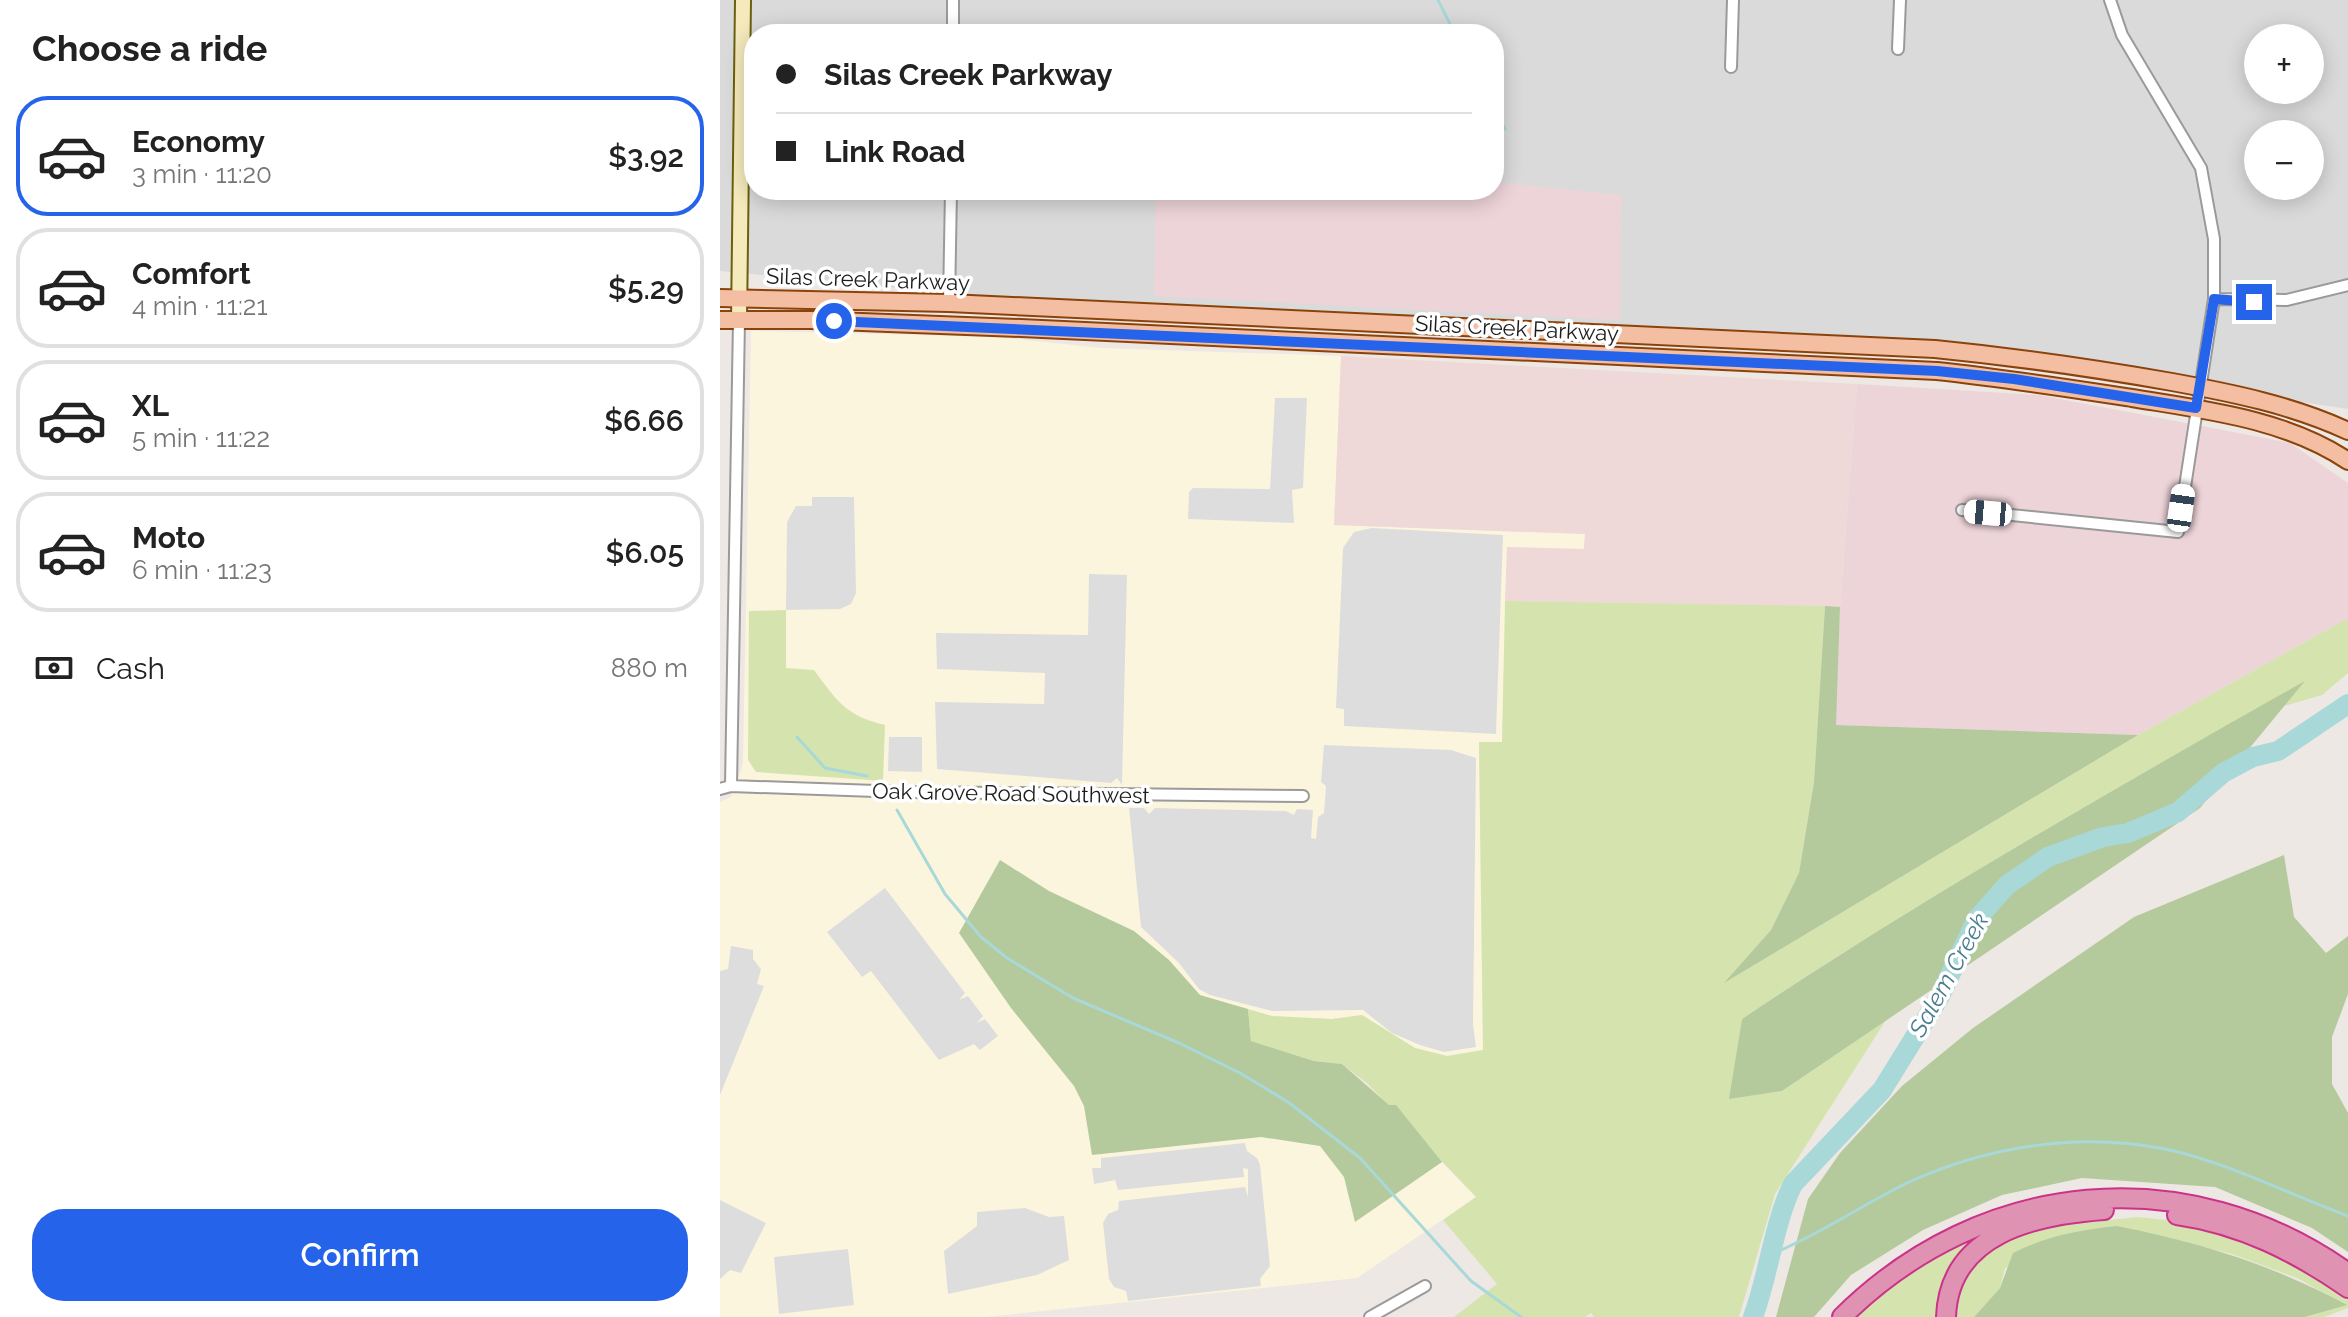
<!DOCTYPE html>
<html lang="en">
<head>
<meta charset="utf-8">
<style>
	body { margin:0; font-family:Raleway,sans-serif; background:#f2f2f2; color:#222; height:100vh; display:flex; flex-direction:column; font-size:30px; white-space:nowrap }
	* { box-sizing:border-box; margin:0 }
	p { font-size:26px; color:#767676 }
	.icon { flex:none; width:44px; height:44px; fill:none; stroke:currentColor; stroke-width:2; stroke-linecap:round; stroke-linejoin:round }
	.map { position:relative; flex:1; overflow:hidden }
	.drawer { display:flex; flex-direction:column; background:#fff; width:720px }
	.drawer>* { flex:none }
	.guide { position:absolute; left:24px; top:24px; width:760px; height:176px; border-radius:32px; box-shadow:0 4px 20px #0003; display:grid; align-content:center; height:176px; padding:0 32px; background:#fff }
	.buttons { position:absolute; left:1524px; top:24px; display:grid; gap:16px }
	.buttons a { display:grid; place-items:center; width:80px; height:80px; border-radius:50%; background:#fff; box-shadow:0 4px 20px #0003; font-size:40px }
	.end { position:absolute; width:36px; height:36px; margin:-18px; border:10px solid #2563eb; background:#fff; box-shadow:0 0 0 4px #fff }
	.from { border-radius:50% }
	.car { position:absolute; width:24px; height:48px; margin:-24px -12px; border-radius:10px; box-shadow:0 0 6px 2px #0007; background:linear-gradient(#fff 24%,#345 0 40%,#fff 0 76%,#345 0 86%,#fff 0) }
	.guide b { display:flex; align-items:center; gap:28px; height:76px; font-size:30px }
	.guide b+b { border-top:2px solid #e0e0e0 }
	.guide i { width:20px; height:20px; background:#222 }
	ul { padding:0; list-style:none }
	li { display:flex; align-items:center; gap:24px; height:120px; margin:0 16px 12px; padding:0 16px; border:4px solid #e0e0e0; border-radius:32px }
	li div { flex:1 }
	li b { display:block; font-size:30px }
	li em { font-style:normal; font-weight:600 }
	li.selected { border-color:#2563eb }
	li>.icon { width:72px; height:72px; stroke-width:1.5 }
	h2 { padding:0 32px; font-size:36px; line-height:96px }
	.pay { display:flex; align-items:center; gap:20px; height:88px; padding:0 32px; font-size:30px }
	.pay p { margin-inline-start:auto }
	.action { display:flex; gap:16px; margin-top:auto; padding:16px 32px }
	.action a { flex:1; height:92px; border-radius:32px; background:#2563eb; color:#fff; font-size:32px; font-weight:600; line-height:92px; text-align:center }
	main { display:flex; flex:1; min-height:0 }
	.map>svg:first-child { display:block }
	.residential { fill:#dbdadb; fill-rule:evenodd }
	.commercial { fill:#edd4d9 }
	.education { fill:#fcf5de }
	.military { fill:#eed9d8 }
	.grass { fill:#d5e4ae }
	.forest { fill:#b4ca9c }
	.parking { fill:#ddd }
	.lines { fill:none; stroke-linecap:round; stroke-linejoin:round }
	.stream { stroke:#a8d8d8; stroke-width:3 }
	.river { stroke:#a8d8d8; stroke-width:20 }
	.minor-casing { stroke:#9a9a9a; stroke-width:14 }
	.secondary-casing { stroke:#6b600d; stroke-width:18 }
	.primary-casing { stroke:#8b430c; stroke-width:20 }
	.motorway-casing { stroke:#cb328a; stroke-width:22 }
	.minor { stroke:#fff; stroke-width:10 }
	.secondary { stroke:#f4eabc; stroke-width:14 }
	.primary { stroke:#f4bea3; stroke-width:16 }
	.motorway { stroke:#df92b2; stroke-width:18 }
	.route { stroke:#2563eb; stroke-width:10 }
	.labels { text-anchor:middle; stroke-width:7; stroke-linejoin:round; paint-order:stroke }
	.street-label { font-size:22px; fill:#1d1d1d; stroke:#fff }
	.water-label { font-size:24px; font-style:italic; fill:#487c8f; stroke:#fff }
</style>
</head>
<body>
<main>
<section class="drawer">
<h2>Choose a ride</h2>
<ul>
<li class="selected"><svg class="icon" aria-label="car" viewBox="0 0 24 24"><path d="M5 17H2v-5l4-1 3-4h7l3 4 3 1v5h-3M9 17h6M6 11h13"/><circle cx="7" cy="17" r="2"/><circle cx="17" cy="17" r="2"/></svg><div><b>Economy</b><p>3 min · 11:20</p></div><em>$3.92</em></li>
<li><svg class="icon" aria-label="car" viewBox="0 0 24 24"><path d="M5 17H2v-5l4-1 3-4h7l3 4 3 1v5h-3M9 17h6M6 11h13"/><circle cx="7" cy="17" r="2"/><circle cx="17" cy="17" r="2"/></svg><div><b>Comfort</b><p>4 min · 11:21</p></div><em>$5.29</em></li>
<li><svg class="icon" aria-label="car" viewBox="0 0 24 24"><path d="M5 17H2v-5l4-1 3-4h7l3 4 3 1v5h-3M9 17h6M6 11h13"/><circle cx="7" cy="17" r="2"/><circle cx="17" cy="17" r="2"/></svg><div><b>XL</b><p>5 min · 11:22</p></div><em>$6.66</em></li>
<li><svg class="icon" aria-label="car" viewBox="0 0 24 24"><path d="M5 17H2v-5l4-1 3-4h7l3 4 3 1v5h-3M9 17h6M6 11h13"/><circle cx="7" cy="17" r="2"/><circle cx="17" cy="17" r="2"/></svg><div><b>Moto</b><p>6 min · 11:23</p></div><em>$6.05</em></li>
</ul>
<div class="pay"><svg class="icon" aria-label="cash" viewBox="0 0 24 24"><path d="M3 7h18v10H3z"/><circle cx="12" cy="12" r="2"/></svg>Cash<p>880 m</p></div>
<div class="action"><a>Confirm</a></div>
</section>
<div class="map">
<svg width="1628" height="1317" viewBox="0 0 1628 1317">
	<rect width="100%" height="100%" fill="#eee8e4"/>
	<path class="residential" d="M0,0H1628V409L1479,387L1086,341L417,311L0,271ZM34,34H774V190H34ZM1538,38H1590V90H1538ZM1538,134H1590V186H1538Z"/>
	<path class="commercial" d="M774,182L901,195L900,320L434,296L436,190H774Z
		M1137,384L1319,395L1570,443L1628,483V618L1418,735L1115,725L1120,607Z"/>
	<path class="education" d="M31,331L277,337L382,348L621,356L614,525L865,534L864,549L787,547L782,743H759L763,1050L727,1056L695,1048L642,1015L612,1019L552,1016L529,1010L714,1154L756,1197L637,1278L266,1317H0V802L11,797L23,764Z"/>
	<path class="military" d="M621,356L1137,384L1120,607L785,601L787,547L864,549L865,534L614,525Z"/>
	<path class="grass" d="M785,601L1105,606L1094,782L1079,874L1051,930L1007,981L1418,735L1628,618V673L1602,695L1564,706L1583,683C1392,790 1204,897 1022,1019L1010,1098L1062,1091L1166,1020L1055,1194L1019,1317H874L871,1313L865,1317H734L777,1284L723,1220L756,1197L648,1084L622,1064L594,1061L531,1041L528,1009L552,1016L612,1019L642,1015L695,1048L727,1056L763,1050L759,742H782Z
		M66,610V668L94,670C117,701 126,716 165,725L163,781L36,772L28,760L29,611Z
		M1418,1217L1464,1222L1543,1245L1628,1296V1308L1604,1317H1585L1626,1305L1577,1278L1512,1254L1397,1226L1285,1268L1280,1288L1254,1317H1233C1236,1305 1237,1291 1242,1280C1264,1223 1367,1223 1418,1217Z
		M1243,1243L1248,1249L1221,1317H1133L1204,1260Z"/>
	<path class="forest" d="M1105,606L1120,607L1116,725L1418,735L1004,983L1051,930L1079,873L1094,782Z
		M1585,681L1480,808L1062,1091L1009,1099L1022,1019C1204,897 1394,789 1585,681Z
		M1564,855L1574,917L1606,953L1628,936V994L1612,1037V1084L1628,1113V1252L1592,1228L1495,1187L1362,1178L1282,1195L1203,1230L1131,1275L1094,1317H1056L1088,1199L1120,1153L1182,1086L1253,1028L1414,917Z
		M280,860L329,891L414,931L449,960L480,995L528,1009L531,1041L594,1061L622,1064L669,1105H676L722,1162L635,1222L624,1177L600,1146L541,1137L372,1155L364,1106L354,1086L291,1008L239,933Z
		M1397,1226C1478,1242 1554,1265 1627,1305L1585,1317H1254L1280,1288L1293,1253C1327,1236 1359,1230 1397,1226Z"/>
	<path class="parking" d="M555,398H587L583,488L572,490L574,523L468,519L469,492L473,488L550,489Z
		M92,497H134L136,593L131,604L120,609L66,610L67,522L76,506H92Z
		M652,528L783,535L776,734L624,726V709L616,708L623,548L634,532Z
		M369,574L407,575L402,785L397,778L391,783L217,769L215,702L324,704L325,673L217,669L216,633L368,635Z
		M169,737H202V772L168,771Z
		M604,745L731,750L756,758L753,1025L756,1047L724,1052L700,1045L672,1033L643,1010L552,1011L490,995L479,989L459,963L421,927L409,808H424L429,814L435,808L566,811L574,815L577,809L593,810L591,838L596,839L598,817L604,813L606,786L601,782Z
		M165,888L245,993L239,1000L248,996L263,1016L257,1023L265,1019L278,1036L260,1050L254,1044L219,1060L151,971L142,977L107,932Z
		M11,946L33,950V959L41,969L37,984L44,986L0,1095V971L8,969Z
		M525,1143L527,1151L537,1158L540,1165L550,1266L540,1279L541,1286L408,1301L406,1291L394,1287L389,1279L383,1223L388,1214L398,1210L399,1201L525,1187L528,1197V1169L523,1168L524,1177L398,1190L395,1180L374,1184L372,1168H381V1158Z
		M0,1200L46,1223L21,1273L10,1270L0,1279Z
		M305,1208L329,1217L344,1216L349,1260L317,1275L228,1294L224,1251L257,1226V1212Z
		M128,1249L134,1305L59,1314L54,1257Z"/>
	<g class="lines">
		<path class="stream" d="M718,0L735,34
			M774,110L785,129
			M77,737L105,768L147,776
			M177,810L225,894L261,937L287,958L353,998L459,1043L520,1073L568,1102L640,1158L751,1281L801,1317
			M1054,1253C1101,1234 1143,1204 1189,1182C1268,1146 1358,1132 1445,1149C1507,1162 1568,1194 1628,1216"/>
		<path class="river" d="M1033,1317C1049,1274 1054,1222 1073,1184L1162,1090L1219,998L1257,919L1287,885L1328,857L1383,837L1408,833L1458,812L1503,773L1533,757L1558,751L1628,704"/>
		<g class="minor-casing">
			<path id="minor" d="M233,34V0
				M1178,49L1180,0
				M1011,67L1013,0
				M1494,299L1567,300L1628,285
				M229,303L231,190
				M1242,510L1458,532L1494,299V239L1481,168L1402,35L1390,0
				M11,786L19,320
				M0,789L11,786L184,792L583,796
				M650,1317L705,1286"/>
		</g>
		<g class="secondary-casing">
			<path id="secondary" d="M19,320L23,0"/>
		</g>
		<g class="primary-casing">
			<path id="primary" d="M0,298L229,303L1215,349C1295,357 1373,368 1452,382C1512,393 1572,405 1628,431
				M0,320H90L301,328L1217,371C1283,378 1347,388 1412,398C1484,410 1566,419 1628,461"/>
		</g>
		<g class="motorway-casing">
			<path id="motorway" d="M1457,1215C1521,1224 1576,1252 1628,1288
				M1122,1317C1262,1178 1467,1158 1628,1273
				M1226,1317C1229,1233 1315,1215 1384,1210"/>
		</g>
		<use href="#minor" class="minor"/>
		<use href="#secondary" class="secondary"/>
		<use href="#primary" class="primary"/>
		<use href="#motorway" class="motorway"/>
	</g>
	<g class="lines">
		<path class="route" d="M114,321L1217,371L1294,379L1476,408L1494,299L1534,302"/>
	</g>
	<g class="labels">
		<g class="street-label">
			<text transform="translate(148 279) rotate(2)" y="8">Silas Creek Parkway</text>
			<text transform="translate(797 328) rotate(3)" y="8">Silas Creek Parkway</text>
			<text transform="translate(291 793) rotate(1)" y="8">Oak Grove Road Southwest</text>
		</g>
		<g class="water-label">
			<text transform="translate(1229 975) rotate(-61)" y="8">Salem Creek</text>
		</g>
	</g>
</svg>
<div class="buttons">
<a>+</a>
<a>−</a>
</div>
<i class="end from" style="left:114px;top:321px"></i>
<i class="end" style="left:1534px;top:302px"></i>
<i class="car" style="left:1461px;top:508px;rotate:8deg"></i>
<i class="car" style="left:1268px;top:513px;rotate:275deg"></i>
<div class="guide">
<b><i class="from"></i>Silas Creek Parkway</b>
<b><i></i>Link Road</b>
</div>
</div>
</main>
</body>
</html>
